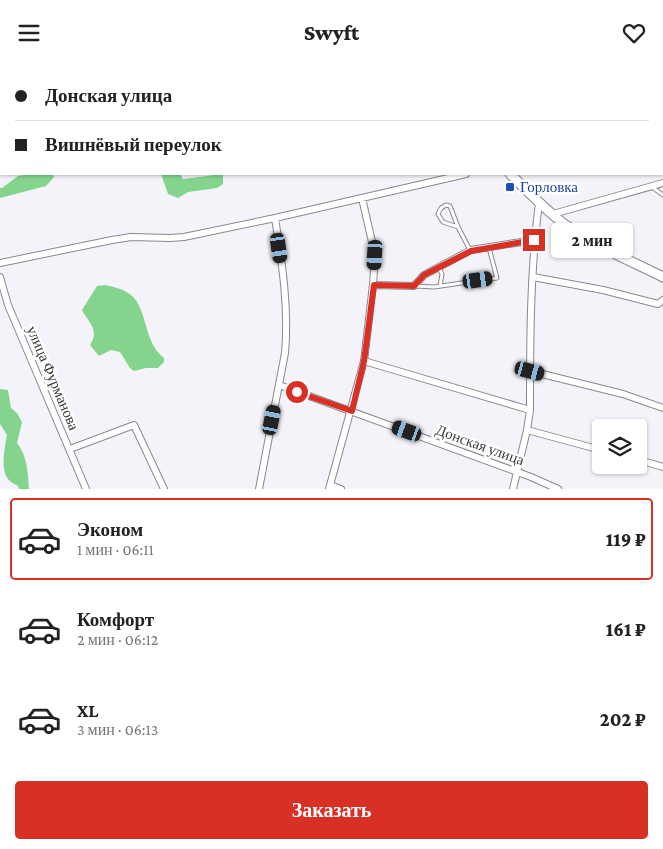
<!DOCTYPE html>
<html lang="ru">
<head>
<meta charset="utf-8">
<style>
	body { margin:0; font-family:"Crimson Pro",serif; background:#f6f6f6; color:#222; height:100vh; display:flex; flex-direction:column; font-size:19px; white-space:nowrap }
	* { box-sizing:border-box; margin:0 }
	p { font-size:16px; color:#767676 }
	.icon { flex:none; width:28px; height:28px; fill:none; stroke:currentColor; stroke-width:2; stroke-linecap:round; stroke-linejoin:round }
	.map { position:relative; height:424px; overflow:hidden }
	.drawer { display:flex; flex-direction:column; background:#fff; flex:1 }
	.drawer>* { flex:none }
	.hud { position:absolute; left:0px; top:0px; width:664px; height:110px; box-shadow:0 1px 4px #0004; display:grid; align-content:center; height:110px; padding:0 15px; background:#fff }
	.controls { position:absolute; left:592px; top:354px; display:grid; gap:10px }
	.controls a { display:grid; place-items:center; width:55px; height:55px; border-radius:5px; background:#fff; box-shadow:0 1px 4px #0004; font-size:25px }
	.end { position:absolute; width:22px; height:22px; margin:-11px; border:6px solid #d93025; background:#fff; box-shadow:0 0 0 2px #fff }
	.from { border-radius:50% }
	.bubble { position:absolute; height:35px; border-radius:5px; background:#fff; box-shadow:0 1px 4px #0004; font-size:16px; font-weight:800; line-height:35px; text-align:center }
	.car { position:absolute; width:15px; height:30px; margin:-15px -8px; border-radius:6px; box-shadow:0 0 4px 1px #0007; background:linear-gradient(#222 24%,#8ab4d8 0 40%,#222 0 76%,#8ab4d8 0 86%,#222 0) }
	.hud b { display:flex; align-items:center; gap:18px; height:48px; font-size:19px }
	.hud b+b { border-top:1px solid #e0e0e0 }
	.hud i { width:12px; height:12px; background:#222 }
	ul { padding:9px 0 0; list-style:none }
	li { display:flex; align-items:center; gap:15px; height:82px; margin:0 10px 8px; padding:0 5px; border:2px solid transparent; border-radius:5px }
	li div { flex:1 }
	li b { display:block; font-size:19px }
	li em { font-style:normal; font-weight:800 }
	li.on { border-color:#d93025 }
	li>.icon { width:45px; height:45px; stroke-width:1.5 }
	.primary-button { display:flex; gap:10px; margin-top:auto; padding:10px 15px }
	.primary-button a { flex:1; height:58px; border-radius:5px; background:#d93025; color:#fff; font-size:20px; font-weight:800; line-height:58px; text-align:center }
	header { display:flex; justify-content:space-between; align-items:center; height:65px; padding:0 15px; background:#fff; font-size:22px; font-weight:800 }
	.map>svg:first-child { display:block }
	.green { fill:#8ad994 }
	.forest { fill:#84d48e }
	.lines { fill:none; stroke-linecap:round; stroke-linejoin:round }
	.lane-casing { stroke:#88898e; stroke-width:5 }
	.street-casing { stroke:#88898e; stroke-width:8 }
	.secondary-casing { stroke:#88898e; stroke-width:11 }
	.lane { stroke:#fff; stroke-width:3 }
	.street { stroke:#fff; stroke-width:6 }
	.secondary { stroke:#fff; stroke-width:9 }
	.route { stroke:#d93025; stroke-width:6 }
	.transit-dot { fill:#1a4fb4; stroke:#fff; stroke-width:2 }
	.labels { text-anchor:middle; stroke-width:5; stroke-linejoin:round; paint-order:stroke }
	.transit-label { font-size:15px; fill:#164399; stroke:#fff; text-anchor:start }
	.street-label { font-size:15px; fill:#3a3a3c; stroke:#fff }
</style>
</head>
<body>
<header><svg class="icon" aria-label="menu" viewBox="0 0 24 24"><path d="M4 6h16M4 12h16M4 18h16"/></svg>Swyft<svg class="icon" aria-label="heart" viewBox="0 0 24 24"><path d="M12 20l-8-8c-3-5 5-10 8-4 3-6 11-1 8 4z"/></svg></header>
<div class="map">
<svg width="663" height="424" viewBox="0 0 663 424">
	<rect width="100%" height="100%" fill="#f3f3f9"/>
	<path class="green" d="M130,0H217V1H130Z"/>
	<path class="forest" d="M28,109H52L54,112L46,121L0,133V123H2L18,111Z
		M161,109H180L183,114L223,109V119L217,123L188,127L178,133L168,129Z
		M105,220C114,222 124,224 131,230C148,244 143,277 164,293V297L158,303H146L134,306L130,303L120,287L111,285L99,291L90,280C100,265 88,257 82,245L97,221Z
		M0,324L8,325L11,343L17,348L22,357L17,378C27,390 28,408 29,424H19L18,421C15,419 10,417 8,414C0,404 5,381 7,370L0,359Z"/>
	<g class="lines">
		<g class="lane-casing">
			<path id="lane" d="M16,0L17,1
				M662,2H663
				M0,20H1
				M652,122L663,130
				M458,162L443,157L438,149L441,143L446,140L450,141L458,162L470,185
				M439,203L442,209L440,221
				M415,221L434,222L497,213L489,183"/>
		</g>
		<g class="street-casing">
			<path id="street" d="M54,0L55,1
				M227,0V1
				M402,0V1
				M479,0V1
				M267,1L271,0
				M536,1L539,0
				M662,59H663
				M0,79H1
				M553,149L663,118
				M0,198L112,175L131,172L170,173L184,172L275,153L466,109
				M0,212L8,240L86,424
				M533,212L603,225L658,239L663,235
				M373,220L414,221L424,210L471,185L534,175
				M364,296L530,345
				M530,306L623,329L663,343
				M279,320L531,412L558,424
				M527,365L601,385
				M70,384L134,360L164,424
				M639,395L663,402
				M330,420L341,424
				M259,424L285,288C289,242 282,198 275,153
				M329,424L364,296L373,220L375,190L362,133
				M513,424L527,365L530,345C530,276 530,207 539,138"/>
		</g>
		<g class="secondary-casing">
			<path id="secondary" d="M385,0L387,1
				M510,109C529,127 546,146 567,161C597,182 631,196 663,212"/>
		</g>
		<use href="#lane" class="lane"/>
		<use href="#street" class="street"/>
		<use href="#secondary" class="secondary"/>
	</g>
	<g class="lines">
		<path class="route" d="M297,327L352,346L364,296L374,220L414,221L424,210L471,186L534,175"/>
	</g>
	<rect class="transit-dot" x="505" y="117" width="10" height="10" rx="2.5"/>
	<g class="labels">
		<g class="transit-label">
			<text x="520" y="127">Горловка</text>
		</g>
		<g class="street-label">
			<text transform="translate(53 313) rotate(67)" y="5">улица Фурманова</text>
			<text transform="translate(480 380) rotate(20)" y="5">Донская улица</text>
		</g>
	</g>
</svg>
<div class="controls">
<a><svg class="icon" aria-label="layers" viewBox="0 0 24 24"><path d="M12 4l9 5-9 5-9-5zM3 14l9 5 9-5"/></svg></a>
</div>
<i class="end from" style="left:297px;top:327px"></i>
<i class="end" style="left:534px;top:175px"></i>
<div class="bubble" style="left:551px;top:158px;width:82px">2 мин</div>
<i class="car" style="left:279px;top:183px;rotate:172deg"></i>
<i class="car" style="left:375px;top:190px;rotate:183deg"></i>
<i class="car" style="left:478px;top:215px;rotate:82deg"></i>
<i class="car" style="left:530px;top:306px;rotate:105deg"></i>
<i class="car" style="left:272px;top:355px;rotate:11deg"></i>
<i class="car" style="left:407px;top:366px;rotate:290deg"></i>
<div class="hud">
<b><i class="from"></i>Донская улица</b>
<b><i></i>Вишнёвый переулок</b>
</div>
</div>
<section class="drawer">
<ul>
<li class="on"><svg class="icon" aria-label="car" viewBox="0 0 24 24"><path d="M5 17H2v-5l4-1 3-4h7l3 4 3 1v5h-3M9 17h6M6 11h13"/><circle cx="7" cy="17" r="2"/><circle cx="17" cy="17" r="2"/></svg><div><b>Эконом</b><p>1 мин · 06:11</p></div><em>119 ₽</em></li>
<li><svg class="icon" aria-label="car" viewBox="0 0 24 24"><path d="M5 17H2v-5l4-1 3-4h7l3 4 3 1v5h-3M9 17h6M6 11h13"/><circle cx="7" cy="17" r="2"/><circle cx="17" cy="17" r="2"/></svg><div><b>Комфорт</b><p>2 мин · 06:12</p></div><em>161 ₽</em></li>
<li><svg class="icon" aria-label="car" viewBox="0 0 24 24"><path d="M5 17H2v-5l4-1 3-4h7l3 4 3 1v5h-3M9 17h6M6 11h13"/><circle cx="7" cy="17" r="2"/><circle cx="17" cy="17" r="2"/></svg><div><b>XL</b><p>3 мин · 06:13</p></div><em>202 ₽</em></li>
</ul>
<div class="primary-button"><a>Заказать</a></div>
</section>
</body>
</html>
